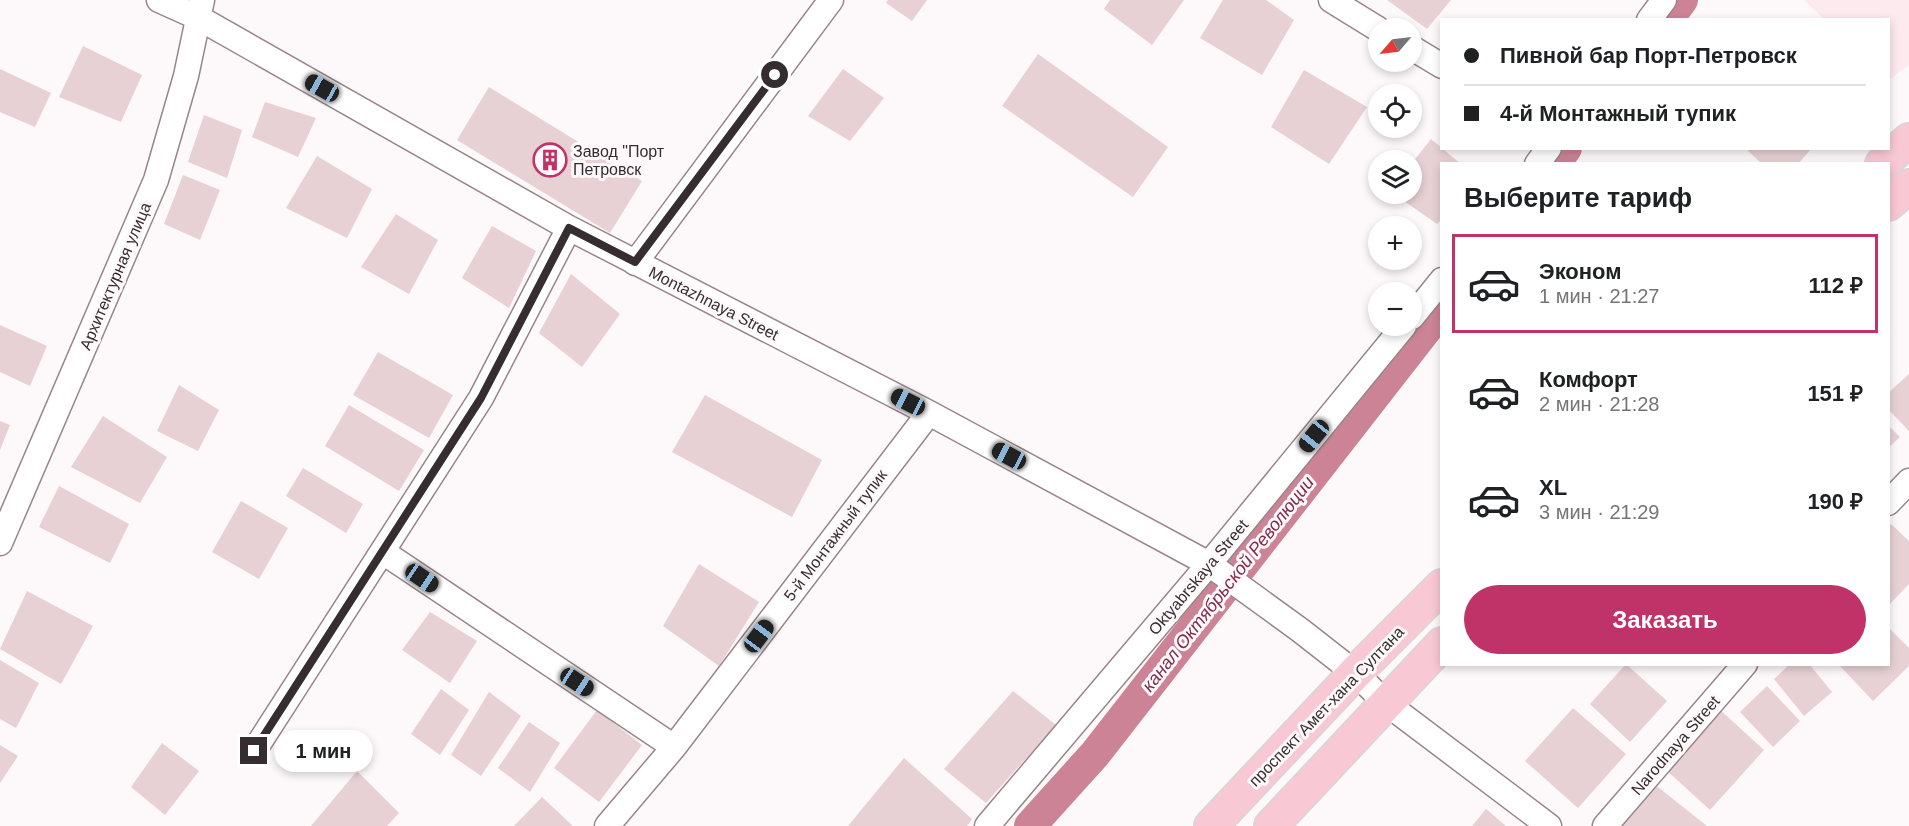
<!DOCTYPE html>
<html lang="ru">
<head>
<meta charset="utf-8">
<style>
	body { margin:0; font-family:Helvetica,sans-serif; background:#f2f2f2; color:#202124; height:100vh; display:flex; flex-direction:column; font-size:22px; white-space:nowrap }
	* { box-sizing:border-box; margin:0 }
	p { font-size:20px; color:#757577 }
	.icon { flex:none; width:33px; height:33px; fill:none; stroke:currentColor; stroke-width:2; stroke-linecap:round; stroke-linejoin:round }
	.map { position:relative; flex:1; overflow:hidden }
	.side { position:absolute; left:1440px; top:162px; width:450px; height:504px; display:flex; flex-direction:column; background:#fff; border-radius:0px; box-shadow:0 3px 9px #0003 }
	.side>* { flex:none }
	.top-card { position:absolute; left:1440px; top:18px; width:450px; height:132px; border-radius:0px; box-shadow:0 3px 9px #0003; display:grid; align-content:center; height:132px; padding:0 24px; background:#fff }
	.needle { width:39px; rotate:242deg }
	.controls { position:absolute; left:1368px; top:18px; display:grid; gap:12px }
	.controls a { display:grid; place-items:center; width:54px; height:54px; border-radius:50%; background:#fff; box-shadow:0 3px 9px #0003; font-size:30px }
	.end { position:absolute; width:27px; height:27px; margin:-14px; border:8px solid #352d2f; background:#fff; box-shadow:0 0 0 3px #fff }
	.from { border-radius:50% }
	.bubble { position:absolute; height:42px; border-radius:21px; background:#fff; box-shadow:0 3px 9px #0003; font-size:20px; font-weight:700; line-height:42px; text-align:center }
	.car { position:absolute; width:18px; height:36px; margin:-18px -9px; border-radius:8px; box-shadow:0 0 4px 2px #0007; background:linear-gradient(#222 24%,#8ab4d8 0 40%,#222 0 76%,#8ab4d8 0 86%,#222 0) }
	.top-card b { display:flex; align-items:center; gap:21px; height:57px; font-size:22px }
	.top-card b+b { border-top:2px solid #e0e0e0 }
	.top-card i { width:15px; height:15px; background:#202124 }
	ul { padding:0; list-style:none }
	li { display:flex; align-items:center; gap:18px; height:99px; margin:0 12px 9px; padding:0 12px; border:3px solid transparent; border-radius:0px }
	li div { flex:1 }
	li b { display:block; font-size:22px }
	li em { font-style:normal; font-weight:700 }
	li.current { border-color:#bf3368 }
	li>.icon { width:54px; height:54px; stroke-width:1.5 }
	h2 { padding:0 24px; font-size:27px; line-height:72px }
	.primary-button { display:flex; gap:12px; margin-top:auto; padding:12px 24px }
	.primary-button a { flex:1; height:69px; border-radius:36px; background:#bf3368; color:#fff; font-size:24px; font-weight:700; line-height:69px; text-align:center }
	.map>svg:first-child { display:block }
	.built { fill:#fdeaee }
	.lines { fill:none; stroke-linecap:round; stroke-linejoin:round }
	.canal { stroke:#cc8396; stroke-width:32 }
	.building { fill:#e7d1d5 }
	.minor-casing { stroke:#998589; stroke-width:27 }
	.primary-casing { stroke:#d7d5d5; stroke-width:36 }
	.minor { stroke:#fff; stroke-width:24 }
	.primary { stroke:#f9c8d5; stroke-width:33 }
	.route { stroke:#352d2f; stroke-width:8 }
	.labels { text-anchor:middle; stroke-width:6; stroke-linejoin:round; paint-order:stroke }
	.poi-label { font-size:16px; fill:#352d2f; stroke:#fdf8f9; text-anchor:start }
	.street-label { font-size:16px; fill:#352d2f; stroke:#fdf8f9 }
	.water-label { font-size:18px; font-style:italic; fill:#822a48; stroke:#fdf8f9 }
</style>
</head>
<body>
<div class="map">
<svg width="1909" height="826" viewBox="0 0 1909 826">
	<rect width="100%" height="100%" fill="#fdf8f9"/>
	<path class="built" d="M1804,0H1909V65L1889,80L1888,20L1824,19Z"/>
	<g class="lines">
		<path class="canal" d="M1667,20L1682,0
			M1555,164L1566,148
			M1030,826L1095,754L1442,309"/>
	</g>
	<path class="building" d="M888,0H927L912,21L886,3Z
		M1110,0H1184L1152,45L1104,9Z
		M1223,0H1266L1294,20L1262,75L1200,38Z
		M1387,0H1451L1427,29Z
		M83,46L142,75L121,122L59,97Z
		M1038,54L1168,147L1133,197L1002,106Z
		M0,69L51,93L35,127L0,112Z
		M843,69L884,98L850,141L808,116Z
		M1304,70L1367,107L1329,164L1271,127Z
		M489,87L642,181L610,233L457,140Z
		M265,102L316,118L298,157L252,137Z
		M204,115L242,130L227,178L188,162Z
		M1431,139L1461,164H1442V219L1437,224L1394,194H1412V163Z
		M1745,148H1812L1798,164H1762Z
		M317,156L372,189L347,238L286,208Z
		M183,175L220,190L200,240L164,224Z
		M396,214L438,240L409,294L361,267Z
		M492,226L536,251L509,308L462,278Z
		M571,274L620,314L582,367L539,333Z
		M0,325L47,346L30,386L0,372Z
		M378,352L453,395L429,438L353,395Z
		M1909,374V431L1888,409V393Z
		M179,385L219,410L198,451L157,431Z
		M705,395L822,460L792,517L672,452Z
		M349,405L424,450L399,491L325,446Z
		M103,416L167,457L140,503L71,467Z
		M0,421L10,425L0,450Z
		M1888,425L1900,437L1888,448Z
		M303,468L363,504L346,533L286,496Z
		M59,486L129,524L110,563L39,527Z
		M241,501L288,528L259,579L212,552Z
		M1891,524L1909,541V584L1888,606V527Z
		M699,564L759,602L719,666L663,626Z
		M27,591L93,626L61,684L0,649Z
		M430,612L477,641L450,683L402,650Z
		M1888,627L1909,648V666L1873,701L1838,664H1888Z
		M0,660L39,683L16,728L0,719Z
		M1626,664L1667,701L1630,742L1590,704Z
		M1790,664H1809L1832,692L1804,716L1774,679Z
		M1767,686L1800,721L1773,747L1740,712Z
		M441,689L469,710L440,755L411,734Z
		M1013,691L1056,725L986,803L944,769Z
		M489,692L521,716L481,776L451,755Z
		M1573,708L1626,754L1578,808L1525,761Z
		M1718,708L1764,750L1710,810L1664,768Z
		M597,710L642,745L599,802L554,768Z
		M529,722L560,743L530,792L498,768Z
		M162,743L199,771L165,815L131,787Z
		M0,745L18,756L0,783Z
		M904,758L972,819L967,826H848Z
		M357,771L399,813L387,826H311Z
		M1654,784L1707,826H1620Z
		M542,797L573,826H514Z
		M1486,809L1506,826H1472Z"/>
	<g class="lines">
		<g class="minor-casing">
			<path id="minor" d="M159,0L199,18L569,228L929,413L1209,564L1300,630L1355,673L1386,703L1549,826
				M1331,0L1378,29
				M1649,20L1664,0
				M1412,48L1442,66
				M1537,164L1549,148
				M635,263L831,0
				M1412,317L1442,280
				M1888,503L1909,481
				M0,543L156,180L186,76L202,0
				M383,552L674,747
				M254,751L481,398L569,228
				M607,826L674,747L929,413
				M987,826L1209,564L1404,326
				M1605,826L1745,664"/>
		</g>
		<g class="primary-casing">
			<path id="primary" d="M1882,164L1909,140
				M1888,204L1909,186
				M1211,826L1355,673L1442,586
				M1271,826L1442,644"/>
		</g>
		<use href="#minor" class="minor"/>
		<use href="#primary" class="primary"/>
	</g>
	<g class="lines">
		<path class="route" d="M254,751L481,398L569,228L635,262L775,75"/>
	</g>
	<defs>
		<g id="building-ring" transform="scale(1.725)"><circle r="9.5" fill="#fdf8f9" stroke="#bf3368" stroke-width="1.5"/><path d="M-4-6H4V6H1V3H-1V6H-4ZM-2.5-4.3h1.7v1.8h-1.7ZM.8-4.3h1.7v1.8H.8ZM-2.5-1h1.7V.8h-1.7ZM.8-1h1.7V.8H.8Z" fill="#bf3368"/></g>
	</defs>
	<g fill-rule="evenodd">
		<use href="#building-ring" x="550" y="160"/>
	</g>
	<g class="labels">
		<g class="poi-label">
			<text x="573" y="157">Завод "Порт<tspan x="573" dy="18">Петровск</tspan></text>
		</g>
		<g class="street-label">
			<text transform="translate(115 276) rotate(-67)" y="6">Архитектурная улица</text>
			<text transform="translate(714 303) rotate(27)" y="6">Montazhnaya Street</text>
			<text transform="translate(835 535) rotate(-53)" y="6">5-й Монтажный тупик</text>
			<text transform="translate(1198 577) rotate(-50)" y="6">Oktyabrskaya Street</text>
			<text transform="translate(1326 706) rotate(-46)" y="6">проспект Амет-хана Султана</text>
			<text transform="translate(1675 745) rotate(-49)" y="6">Narodnaya Street</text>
		</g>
		<g class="water-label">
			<text transform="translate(1228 584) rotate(-52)" y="6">канал Октябрьской Революции</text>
		</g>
	</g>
</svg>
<div class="controls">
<a><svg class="needle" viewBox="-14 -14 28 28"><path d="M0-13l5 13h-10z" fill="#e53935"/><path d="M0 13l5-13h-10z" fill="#757577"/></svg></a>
<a><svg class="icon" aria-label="locate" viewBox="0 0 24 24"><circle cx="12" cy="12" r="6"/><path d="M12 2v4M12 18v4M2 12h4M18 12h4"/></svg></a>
<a><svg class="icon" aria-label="layers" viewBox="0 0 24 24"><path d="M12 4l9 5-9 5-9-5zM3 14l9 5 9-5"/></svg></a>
<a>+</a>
<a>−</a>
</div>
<i class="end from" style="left:775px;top:75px"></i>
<i class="end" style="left:254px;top:751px"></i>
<div class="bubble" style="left:274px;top:730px;width:99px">1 мин</div>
<i class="car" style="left:322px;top:88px;rotate:299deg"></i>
<i class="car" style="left:908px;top:402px;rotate:297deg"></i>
<i class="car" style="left:1314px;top:436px;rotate:219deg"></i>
<i class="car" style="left:1009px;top:456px;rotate:298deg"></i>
<i class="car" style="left:422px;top:578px;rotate:124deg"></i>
<i class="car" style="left:759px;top:636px;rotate:37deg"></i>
<i class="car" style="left:577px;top:682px;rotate:123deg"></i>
<div class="top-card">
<b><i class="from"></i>Пивной бар Порт-Петровск</b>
<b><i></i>4-й Монтажный тупик</b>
</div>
<section class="side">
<h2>Выберите тариф</h2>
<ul>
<li class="current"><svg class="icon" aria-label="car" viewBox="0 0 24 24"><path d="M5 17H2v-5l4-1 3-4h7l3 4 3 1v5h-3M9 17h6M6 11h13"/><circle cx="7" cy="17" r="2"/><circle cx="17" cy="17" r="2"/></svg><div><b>Эконом</b><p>1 мин · 21:27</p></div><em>112 ₽</em></li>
<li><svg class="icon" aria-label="car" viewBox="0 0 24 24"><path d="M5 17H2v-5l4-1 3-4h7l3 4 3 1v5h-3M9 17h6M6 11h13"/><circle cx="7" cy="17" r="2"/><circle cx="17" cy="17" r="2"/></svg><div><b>Комфорт</b><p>2 мин · 21:28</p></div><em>151 ₽</em></li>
<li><svg class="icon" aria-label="car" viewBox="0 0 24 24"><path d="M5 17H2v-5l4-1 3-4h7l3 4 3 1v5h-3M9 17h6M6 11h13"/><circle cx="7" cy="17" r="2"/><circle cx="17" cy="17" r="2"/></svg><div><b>XL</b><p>3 мин · 21:29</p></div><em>190 ₽</em></li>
</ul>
<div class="primary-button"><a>Заказать</a></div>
</section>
</div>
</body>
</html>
